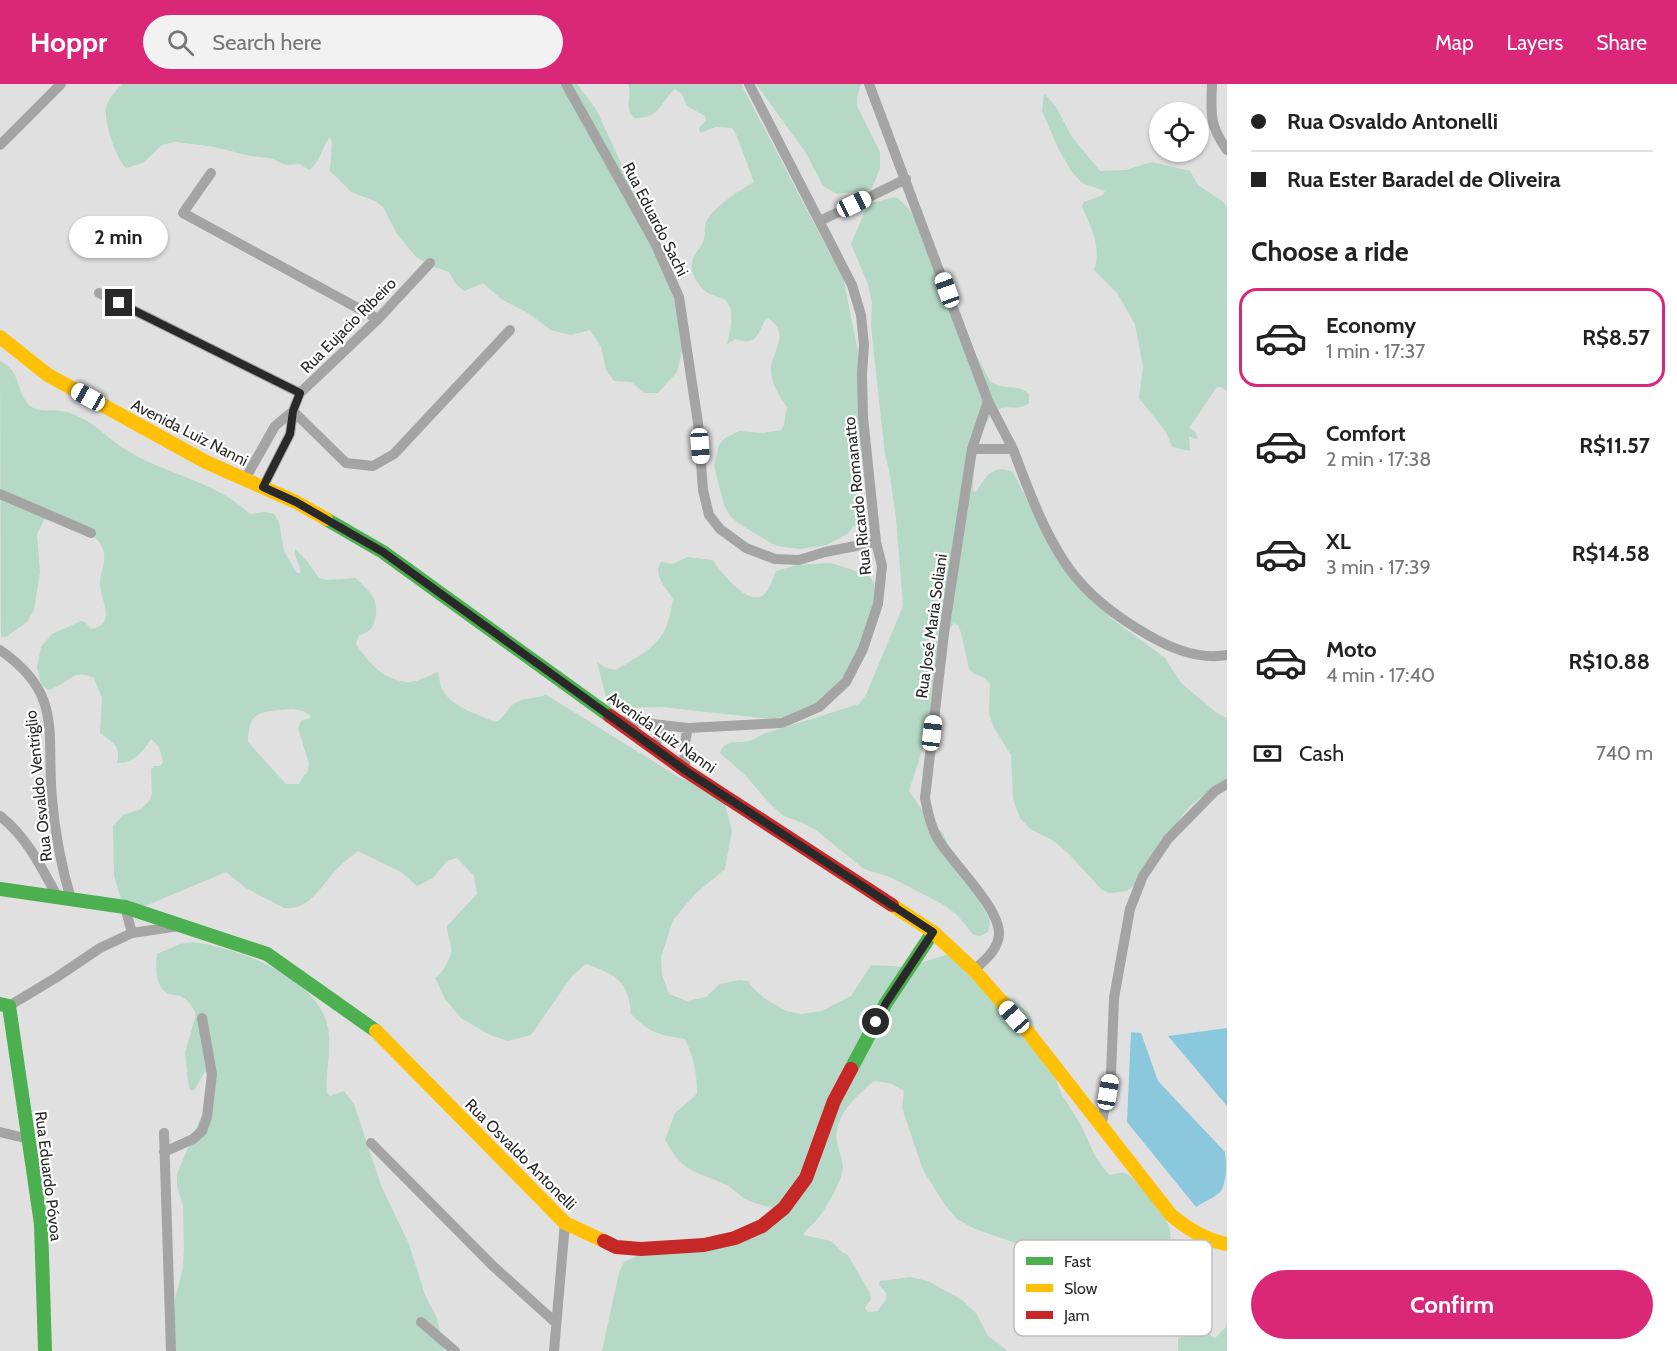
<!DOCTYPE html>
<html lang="en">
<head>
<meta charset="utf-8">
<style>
	body { margin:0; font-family:Cabin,sans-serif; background:#f2f2f2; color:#222; height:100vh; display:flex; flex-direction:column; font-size:22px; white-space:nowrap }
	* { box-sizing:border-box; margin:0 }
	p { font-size:20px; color:#767676 }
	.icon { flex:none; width:33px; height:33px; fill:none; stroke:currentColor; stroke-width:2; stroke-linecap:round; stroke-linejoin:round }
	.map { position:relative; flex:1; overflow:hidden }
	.panel { display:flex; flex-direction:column; background:#fff; width:450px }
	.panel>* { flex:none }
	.top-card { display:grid; align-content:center; height:132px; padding:0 24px; background:#fff }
	.fabs { position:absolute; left:1149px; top:18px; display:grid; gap:12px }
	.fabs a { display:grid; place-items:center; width:60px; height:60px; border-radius:50%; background:#fff; box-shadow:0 2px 4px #0004; font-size:30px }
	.end { position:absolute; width:27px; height:27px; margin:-14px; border:8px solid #292929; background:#fff; box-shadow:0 0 0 3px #fff }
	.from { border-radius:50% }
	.bubble { position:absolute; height:42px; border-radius:21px; background:#fff; box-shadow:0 2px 4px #0004; font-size:20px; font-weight:700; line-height:42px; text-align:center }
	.car { position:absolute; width:18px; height:36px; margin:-18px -9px; border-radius:8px; box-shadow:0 0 4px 2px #0007; background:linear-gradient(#fff 24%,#345 0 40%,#fff 0 76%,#345 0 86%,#fff 0) }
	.top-card b { display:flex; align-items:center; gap:21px; height:57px; font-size:22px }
	.top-card b+b { border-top:2px solid #e0e0e0 }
	.top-card i { width:15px; height:15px; background:#222 }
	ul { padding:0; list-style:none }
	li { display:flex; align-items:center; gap:18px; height:99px; margin:0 12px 9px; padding:0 12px; border:3px solid transparent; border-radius:18px }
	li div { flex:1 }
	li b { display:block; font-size:22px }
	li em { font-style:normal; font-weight:700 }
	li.selected { border-color:#db2777 }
	li>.icon { width:54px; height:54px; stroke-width:1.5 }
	h2 { padding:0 24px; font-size:27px; line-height:72px }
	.pay { display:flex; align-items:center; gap:15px; height:66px; padding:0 24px; font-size:22px }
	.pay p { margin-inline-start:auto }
	.cta { display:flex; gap:12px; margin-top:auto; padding:12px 24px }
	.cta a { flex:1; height:69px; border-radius:36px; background:#db2777; color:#fff; font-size:24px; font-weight:700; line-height:69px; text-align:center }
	header { display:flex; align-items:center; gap:36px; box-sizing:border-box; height:84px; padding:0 30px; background:#db2777; color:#fff }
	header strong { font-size:28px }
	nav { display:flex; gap:33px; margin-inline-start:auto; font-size:21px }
	.search { width:420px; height:54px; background:#f2f2f2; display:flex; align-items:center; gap:15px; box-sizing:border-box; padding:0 21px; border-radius:33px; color:#767676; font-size:22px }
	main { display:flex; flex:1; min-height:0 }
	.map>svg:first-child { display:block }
	.green { fill:#b6d8c6; fill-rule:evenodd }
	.water { fill:#8bc8de }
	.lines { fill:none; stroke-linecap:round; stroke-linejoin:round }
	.street { stroke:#a4a4a4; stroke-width:10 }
	.fast { stroke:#4caf50; stroke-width:14 }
	.slow { stroke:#ffc107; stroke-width:14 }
	.jam { stroke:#c62828; stroke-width:14 }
	.route { stroke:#292929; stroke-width:8 }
	.labels { text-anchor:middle; stroke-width:4.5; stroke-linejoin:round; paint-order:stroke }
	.street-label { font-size:16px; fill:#292929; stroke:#fff }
	.key { fill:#fff; stroke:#bfbfbf; stroke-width:1.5 }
	.key-label { font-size:16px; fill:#292929 }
</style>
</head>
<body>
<header>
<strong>Hoppr</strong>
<div class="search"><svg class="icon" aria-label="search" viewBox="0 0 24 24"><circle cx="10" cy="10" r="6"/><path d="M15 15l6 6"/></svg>Search here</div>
<nav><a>Map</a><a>Layers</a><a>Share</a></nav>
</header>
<main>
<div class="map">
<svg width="1227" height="1267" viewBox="0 0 1227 1267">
	<rect width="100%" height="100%" fill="#e0e0e0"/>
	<path class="green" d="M122,0H577L596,25L641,122L647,128L654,156L686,251L677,288L658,309H645L631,298L614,297L606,286L601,263L590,246L571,251L551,246L528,229L501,215L483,199L464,207L456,200L449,188L434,183L416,173L397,150L383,123L375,117L351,108L330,87L332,58L330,53C321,64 321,78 309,86L299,80L286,81L270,74L250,72L215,63L175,58L162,61L143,79L126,84C116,75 104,38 106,24C108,14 116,7 122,0Z
		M628,0H741L830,170L842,187L861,283V373L858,423L865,430L847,450L827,461L800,465L776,462L738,439L730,432L724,421L714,382L719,361L725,354L739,347L763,349L781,346L784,341L787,323C780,313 772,301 771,288C769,270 793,251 768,234L765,236C757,252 756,262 736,255L727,260C729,252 731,244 731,237C733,208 716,217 704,206C699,203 694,192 692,187C689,174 699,167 703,158C706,152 704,145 706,139C710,125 741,105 754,98L736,50L732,44L716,43L700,49L699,44L706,36L705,32L687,22L682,10L675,5C659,19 661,35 634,34C623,23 633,13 628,0Z
		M756,0H861L857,13V22L880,68V85L871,106L837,110L823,102L806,69Z
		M1044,9L1056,23L1072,53L1100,87L1126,86L1152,78L1190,87L1198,101L1222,117L1227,123V308L1222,303H1217L1189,344L1195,348L1198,354L1195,355L1189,352L1190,367L1172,363L1166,348L1139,314L1143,283L1135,240L1117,209L1094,186C1102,161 1091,145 1082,122L1084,118L1103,111L1105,107L1082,99L1072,88L1059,66L1042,27Z
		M895,113C926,131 938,196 953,227C964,251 978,274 990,297C1005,308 1015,298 1029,310V319C1017,328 1008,320 997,326C979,335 973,388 973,407L976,408C985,393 994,379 1013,388L1050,462L1079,500L1111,534L1165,574L1181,599L1217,629L1227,634V696L1205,710L1190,722L1179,736L1173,754L1142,795L1127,807L1110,809L1102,806L1069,770L1054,757L1030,745L1020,734L1013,715L1011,671L994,644L989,630L990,600L985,594L973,589L969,585L961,549L958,541L954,539L950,545L932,636L909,707L931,739L943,749L956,780L988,832L990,839L988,848L980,852L974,851L956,830L944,821L890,793L864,785L817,747L803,739L784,732L771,721L746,692L720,669C725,654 737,660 749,657C754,656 759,652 763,650L859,620L866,611L903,522L896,434L889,386L885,371L871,242L872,219L868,200L851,160L868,120Z
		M0,277C3,279 8,282 11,285C20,296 19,312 30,322C39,329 51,325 61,327C67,327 74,330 79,333C98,341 110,357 128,367C167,391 216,397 250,430L265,428L274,430L279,438L284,467L297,489H300C301,481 294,474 295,465L306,476L319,494L328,496L356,494C369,508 380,514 375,535C373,546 369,548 359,551L356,560C369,579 382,595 407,598C416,599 430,591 438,588C439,593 440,599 441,603C450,623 477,630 495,638C504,634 505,628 512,621C521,614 534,614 544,612L545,610L680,694L721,707L732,746L725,785L696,809L673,836L661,873L662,891L669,910L687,917L706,913L720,900L739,896L749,897L750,901L764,914L786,927L801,930L822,927L851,912L871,881L907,883L946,871H959L997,905L1028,928L1062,1011L1081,1041L1094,1070L1103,1084L1110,1091C1114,1090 1120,1088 1124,1089C1135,1091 1169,1135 1170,1146C1174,1165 1157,1191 1148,1207L1113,1209C1108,1196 1098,1189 1086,1183L975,1145L957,1135L945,1121L923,1086L902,1024L904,1007L890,999L874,997C857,1011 832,1034 837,1058C839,1071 846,1079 841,1093C837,1104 823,1130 815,1138C810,1143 806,1145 803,1151L831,1157L843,1169L847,1170L870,1209L871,1215L865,1224L868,1228L878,1227L886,1215V1209L879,1200L880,1197L910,1193L928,1197L962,1216L976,1229L988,1252L1008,1267H602L619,1189L624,1178L639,1171L676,1170L717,1159L786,1126C772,1124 758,1121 745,1115C739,1111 733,1105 727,1101C693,1085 686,1092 665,1056L675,1029L697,1010C697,989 694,974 685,955C657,950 651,950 631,930C629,897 615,890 586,880L572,892L531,951L508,957L490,951L461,934L445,915L435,894C441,891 450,876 451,868C452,860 447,851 447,842L477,810L474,792L457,774L447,777L433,794L417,802L401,788L358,767C351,773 342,779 336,786C321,802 309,827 284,824L246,804L226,788L143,823L121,815L114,792L113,742L123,731L141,725L149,717L152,710L151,685L154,682H160L163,678L159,663L151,655C143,668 134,679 117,679C121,661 113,659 100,649L102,614L94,594C73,583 69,600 48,606L41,600L37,583L41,563L52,550L81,537L85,538L91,545C118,540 100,516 100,499C100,486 108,477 102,463C95,446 71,440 57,432L44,436L37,450L40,488L34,526L27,538L6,553H1ZM292,625L303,627L310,631V634L301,637L298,644L309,680L307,689L304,691L299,700H286L248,658C248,624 264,628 292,625Z
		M687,473L713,476C720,487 745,520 762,512C769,508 773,494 776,487L797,481L831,479L868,491L874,498L875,510L869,545L840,602L807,625L791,632L772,635L662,623L612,624L608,621L597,578L606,584L616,586C653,563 666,560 673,515C666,504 652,490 661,478L673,480Z
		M194,858C240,865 318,893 328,944C332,966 325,988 327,1009L330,1012L344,1007L354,1020L382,1104L409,1160L425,1211L437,1234L444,1267H176L174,1252L175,1215L183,1184L184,1164L183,1122L177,1102V1090L203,1028L208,994L205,987L195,1005L192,1007L189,1004L185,969L196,931C195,926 188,915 182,913C178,910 172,912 168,910C155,902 155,883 157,870L180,860Z
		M1197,1226H1200L1211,1252L1215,1254L1226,1243L1227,1238V1267H1178V1254Z"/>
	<path class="water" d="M1227,944V1022L1168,952Z
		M1131,948L1141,949L1158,997L1225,1068C1227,1079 1227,1096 1221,1107C1216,1113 1203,1118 1196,1123L1127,1038Z"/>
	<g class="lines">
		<path class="street" d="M566,0L655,159L679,213L698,339L703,406L709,431L720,445L746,464L775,475L799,476L825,468L876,458
			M869,0L988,317L972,365L945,541L925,714C928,729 931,744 939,757C954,780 999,824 999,849C999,865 985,876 974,886
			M1212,0C1211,30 1209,41 1227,66
			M0,61L61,0
			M211,89L183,129L378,235
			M820,137L906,95
			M99,209L300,309
			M988,317L1013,365
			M293,327L346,379L373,382L394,370L510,246
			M972,365H1013C1029,408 1049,463 1079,497C1099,520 1122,536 1148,551C1172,565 1200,576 1227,571
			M245,395L275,342L293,327
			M263,403L290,350L293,327L300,309L378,235L430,179
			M0,410L91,449
			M0,566C64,610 46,649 52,715C55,749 61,782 71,815
			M617,636L688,644L782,639L819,623L846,598L863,565L878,520L882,482L876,458L863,333L862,290L864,261L861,231L852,201L749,0
			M654,664L664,641
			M686,687C683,671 684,659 688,644
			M0,732C27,753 41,783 57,812
			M125,823L132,849
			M9,922L57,893L100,864L132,849L179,842
			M1101,1043L1111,991L1114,914L1130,825L1143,792L1168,755L1215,707L1227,700
			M0,1048L29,1055
			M164,1049L171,1267
			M371,1059L493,1182L556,1239
			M164,1068L193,1055L202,1047L207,1033L212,990L202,934
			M421,1238L455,1267
			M554,1267L565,1139"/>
		<path class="fast" d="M326,435L383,468L610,632
			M0,805L125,823L267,870L376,947
			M0,920L9,922L41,1140L45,1267
			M851,985L886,919L933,848"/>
		<path class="slow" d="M0,253L48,291L206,378L296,418L326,435
			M892,821L933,848L974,886L1028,948L1171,1131C1188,1145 1205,1156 1227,1160
			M376,947L565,1139L604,1157"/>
		<path class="jam" d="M610,632L686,687L892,821
			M604,1157L616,1163L641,1165L704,1161L735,1154L762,1142L784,1124L806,1094L834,1017L851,985"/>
	</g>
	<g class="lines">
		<path class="route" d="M119,219L300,309L293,327L290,350L263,403L296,418L383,468L686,687L933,848L886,919L876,938"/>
	</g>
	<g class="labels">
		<g class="street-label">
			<text transform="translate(656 135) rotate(63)" y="6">Rua Eduardo Sachi</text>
			<text transform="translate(348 241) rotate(-45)" y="6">Rua Eujacio Ribeiro</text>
			<text transform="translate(190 348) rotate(27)" y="6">Avenida Luiz Nanni</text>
			<text transform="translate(857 412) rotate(-96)" y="6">Rua Ricardo Romanatto</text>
			<text transform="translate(931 542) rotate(-82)" y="6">Rua José Maria Soliani</text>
			<text transform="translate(662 648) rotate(35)" y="6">Avenida Luiz Nanni</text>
			<text transform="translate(38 702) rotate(-96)" y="6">Rua Osvaldo Ventriglio</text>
			<text transform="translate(521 1070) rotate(45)" y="6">Rua Osvaldo Antonelli</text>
			<text transform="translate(49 1092) rotate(83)" y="6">Rua Eduardo Póvoa</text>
		</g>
	</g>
	<rect x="1014" y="1156" width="198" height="96" rx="9" class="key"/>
	<rect x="1026" y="1173" width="27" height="8" fill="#4caf50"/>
	<rect x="1026" y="1200" width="27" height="8" fill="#ffc107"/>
	<rect x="1026" y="1227" width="27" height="8" fill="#c62828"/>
	<g class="key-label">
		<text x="1064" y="1183">Fast</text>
		<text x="1064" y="1210">Slow</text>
		<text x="1064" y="1237">Jam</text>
	</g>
</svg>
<div class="fabs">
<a><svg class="icon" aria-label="locate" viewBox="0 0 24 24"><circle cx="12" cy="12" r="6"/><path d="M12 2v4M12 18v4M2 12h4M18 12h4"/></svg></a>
</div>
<i class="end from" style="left:876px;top:938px"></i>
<i class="end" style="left:119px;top:219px"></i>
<div class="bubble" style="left:69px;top:132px;width:99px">2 min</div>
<i class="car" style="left:854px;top:120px;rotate:64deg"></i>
<i class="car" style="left:947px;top:206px;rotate:340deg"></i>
<i class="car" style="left:88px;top:313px;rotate:299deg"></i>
<i class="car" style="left:700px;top:362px;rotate:176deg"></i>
<i class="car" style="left:932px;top:649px;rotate:7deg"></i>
<i class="car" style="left:1014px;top:933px;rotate:319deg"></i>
<i class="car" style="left:1108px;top:1008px;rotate:10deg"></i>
</div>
<section class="panel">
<div class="top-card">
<b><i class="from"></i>Rua Osvaldo Antonelli</b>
<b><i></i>Rua Ester Baradel de Oliveira</b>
</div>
<h2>Choose a ride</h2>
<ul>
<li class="selected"><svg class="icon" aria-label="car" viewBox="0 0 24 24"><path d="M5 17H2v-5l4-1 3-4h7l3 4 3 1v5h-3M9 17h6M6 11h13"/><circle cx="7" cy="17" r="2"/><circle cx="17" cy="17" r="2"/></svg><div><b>Economy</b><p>1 min · 17:37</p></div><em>R$8.57</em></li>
<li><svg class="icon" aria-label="car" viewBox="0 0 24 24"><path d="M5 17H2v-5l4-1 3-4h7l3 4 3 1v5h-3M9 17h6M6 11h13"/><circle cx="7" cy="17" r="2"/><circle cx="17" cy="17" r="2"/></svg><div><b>Comfort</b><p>2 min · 17:38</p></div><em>R$11.57</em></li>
<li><svg class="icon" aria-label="car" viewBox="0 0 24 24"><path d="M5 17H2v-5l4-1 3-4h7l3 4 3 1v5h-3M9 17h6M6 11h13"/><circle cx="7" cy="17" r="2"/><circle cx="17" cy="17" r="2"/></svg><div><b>XL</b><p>3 min · 17:39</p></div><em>R$14.58</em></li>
<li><svg class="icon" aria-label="car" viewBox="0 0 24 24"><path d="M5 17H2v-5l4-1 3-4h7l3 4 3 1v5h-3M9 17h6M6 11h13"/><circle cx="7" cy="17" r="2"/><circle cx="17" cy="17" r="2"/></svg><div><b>Moto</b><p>4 min · 17:40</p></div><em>R$10.88</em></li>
</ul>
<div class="pay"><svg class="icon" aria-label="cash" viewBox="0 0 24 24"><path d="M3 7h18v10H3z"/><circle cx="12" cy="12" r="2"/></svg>Cash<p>740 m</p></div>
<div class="cta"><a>Confirm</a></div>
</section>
</main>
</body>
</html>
